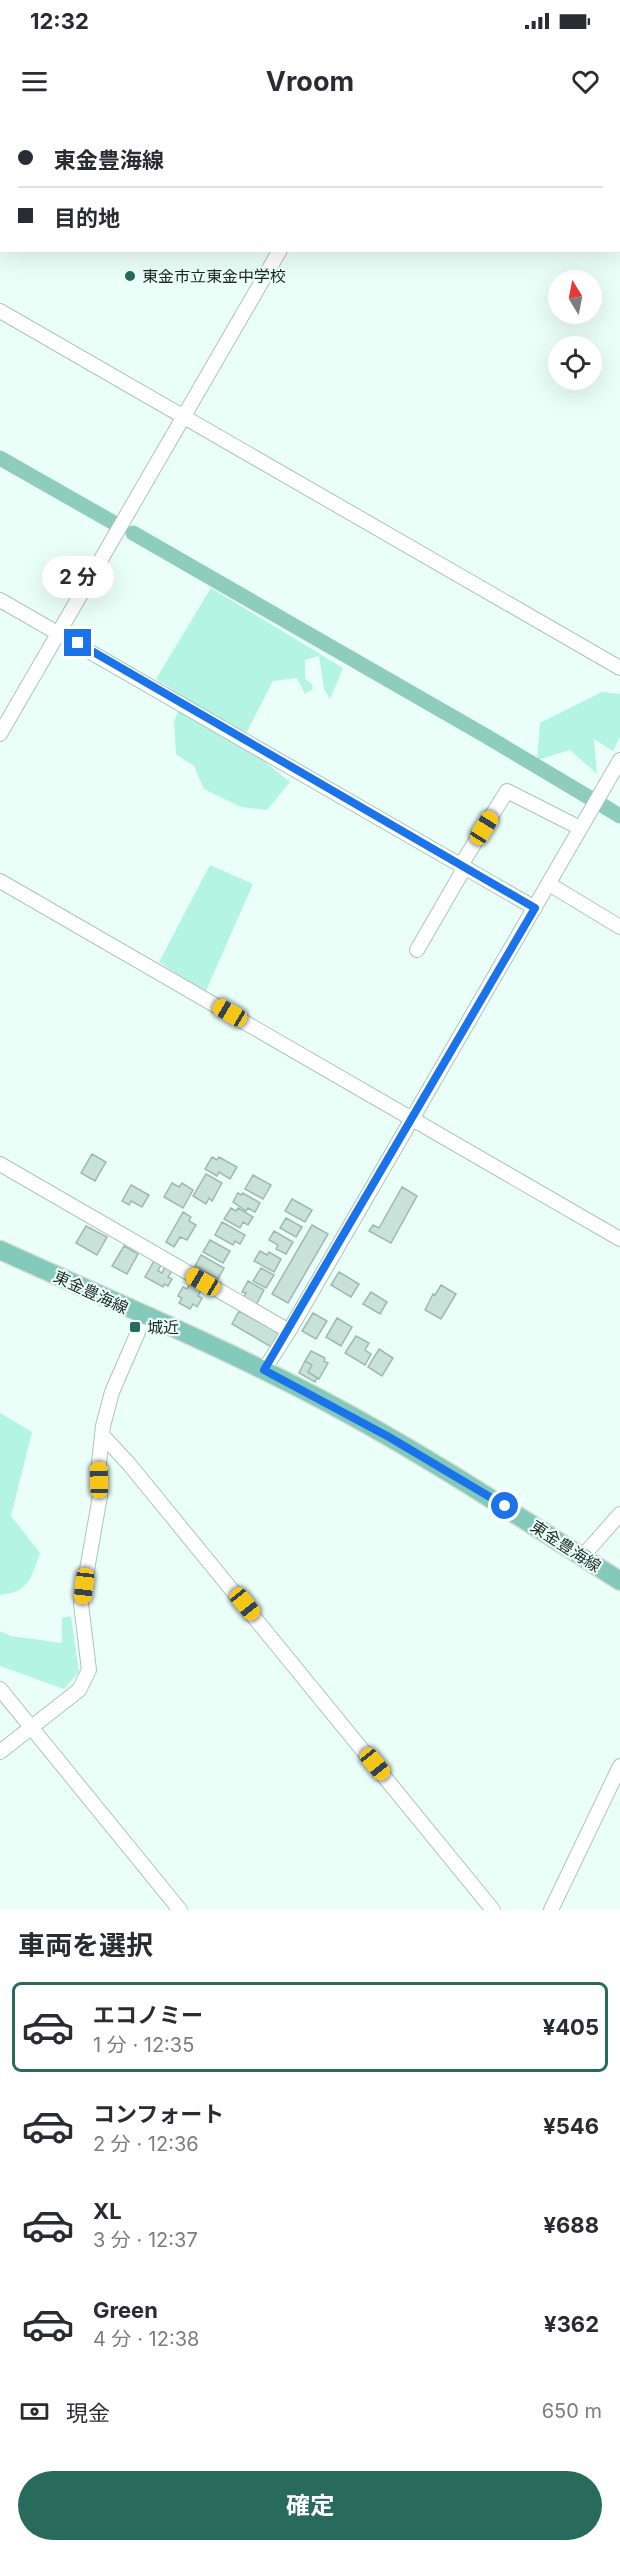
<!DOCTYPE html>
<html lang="ja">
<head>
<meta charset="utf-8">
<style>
	body { margin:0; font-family:Inter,"Noto Sans JP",sans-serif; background:#f2f2f3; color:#2b2b33; height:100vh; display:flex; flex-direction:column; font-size:22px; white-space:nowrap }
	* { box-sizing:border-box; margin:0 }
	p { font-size:20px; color:#7c7c81 }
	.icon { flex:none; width:33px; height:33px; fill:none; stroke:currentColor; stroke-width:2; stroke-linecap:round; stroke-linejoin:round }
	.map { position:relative; height:1790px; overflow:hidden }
	.sheet { display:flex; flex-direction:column; background:#fff; flex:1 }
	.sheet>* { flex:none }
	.banner { position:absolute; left:0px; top:0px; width:621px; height:132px; box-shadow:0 6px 24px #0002; display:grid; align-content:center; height:132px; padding:0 18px; background:#fff }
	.needle { width:39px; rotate:350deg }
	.buttons { position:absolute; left:548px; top:150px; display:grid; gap:12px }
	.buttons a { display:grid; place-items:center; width:54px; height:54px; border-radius:50%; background:#fff; box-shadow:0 6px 24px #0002; font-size:30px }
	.end { position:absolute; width:27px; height:27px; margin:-14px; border:8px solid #1a73e8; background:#fff; box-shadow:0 0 0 3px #fff }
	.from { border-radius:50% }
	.bubble { position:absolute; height:42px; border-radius:21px; background:#fff; box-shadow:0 6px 24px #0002; font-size:20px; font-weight:700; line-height:42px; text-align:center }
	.car { position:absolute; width:18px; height:36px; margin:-18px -9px; border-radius:8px; box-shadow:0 0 4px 2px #0007; background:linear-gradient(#f5c518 24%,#345 0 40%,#f5c518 0 76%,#345 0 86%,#f5c518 0) }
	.banner b { display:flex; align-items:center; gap:21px; height:57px; font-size:22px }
	.banner b+b { border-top:2px solid #e1e1e2 }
	.banner i { width:15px; height:15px; background:#2b2b33 }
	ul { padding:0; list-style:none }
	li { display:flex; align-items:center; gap:18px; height:90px; margin:0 12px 9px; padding:0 6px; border:3px solid transparent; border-radius:9px }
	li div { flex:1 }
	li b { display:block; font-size:22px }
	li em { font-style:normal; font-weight:700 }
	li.on { border-color:#286b5c }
	li>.icon { width:54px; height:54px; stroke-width:1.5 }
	h2 { padding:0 18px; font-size:27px; line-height:72px }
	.pay { display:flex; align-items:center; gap:15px; height:66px; padding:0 18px; font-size:22px }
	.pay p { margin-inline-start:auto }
	.primary-button { display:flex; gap:12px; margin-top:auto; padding:12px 18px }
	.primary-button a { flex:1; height:69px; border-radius:36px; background:#286b5c; color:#fff; font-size:24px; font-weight:700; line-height:69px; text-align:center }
	.status { display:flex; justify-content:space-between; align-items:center; height:42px; padding:0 30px; background:#fff; direction:ltr }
	.status svg { height:16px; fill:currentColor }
	header { display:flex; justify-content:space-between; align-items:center; height:78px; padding:0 18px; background:#fff; font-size:27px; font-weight:700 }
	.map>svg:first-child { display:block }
	.green { fill:#b4f4e2 }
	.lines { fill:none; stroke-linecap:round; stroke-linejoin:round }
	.canal { stroke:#8eccbb; stroke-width:15 }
	.building { fill:#c8e1d9; stroke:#a0b8b1; stroke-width:1.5 }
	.minor-casing { stroke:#acc4bd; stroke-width:16 }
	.major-casing { stroke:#dbdddc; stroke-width:21 }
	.minor { stroke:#fff; stroke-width:14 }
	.major { stroke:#83cabb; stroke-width:18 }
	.route { stroke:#1a73e8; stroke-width:8 }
	.poi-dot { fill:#286b5c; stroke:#ebfff9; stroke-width:2 }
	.labels { text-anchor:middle; stroke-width:4.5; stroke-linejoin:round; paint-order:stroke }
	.poi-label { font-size:16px; fill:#1f2826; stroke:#ebfff9; text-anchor:start }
	.street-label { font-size:16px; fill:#1f2826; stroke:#ebfff9 }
</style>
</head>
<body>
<div class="status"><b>12:32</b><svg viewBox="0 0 49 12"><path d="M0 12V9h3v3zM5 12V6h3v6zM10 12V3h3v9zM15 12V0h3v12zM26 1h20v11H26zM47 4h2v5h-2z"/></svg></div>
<header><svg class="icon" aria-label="menu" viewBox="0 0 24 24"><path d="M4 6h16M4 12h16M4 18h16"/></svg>Vroom<svg class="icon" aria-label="heart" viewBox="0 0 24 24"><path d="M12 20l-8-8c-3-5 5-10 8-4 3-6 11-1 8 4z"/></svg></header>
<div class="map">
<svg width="620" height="1790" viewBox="0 0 620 1790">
	<rect width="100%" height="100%" fill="#ebfff9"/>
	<path class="green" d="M211,468L343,548L330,579L324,569L319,536L305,540V559L312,564L313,569L305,574L297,558L273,561L241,623L290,662L267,690L241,687L204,669L194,646L176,634L174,601L185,578L156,559Z
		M602,572L620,574V617L613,631L594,619L597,654L570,630L537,640L540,603Z
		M210,745L253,764L205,873L159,842Z
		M0,1293L32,1312L11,1396L40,1433C31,1458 29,1472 0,1475Z
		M71,1496L79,1552L64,1569L0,1546V1511L11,1516L62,1523V1498Z"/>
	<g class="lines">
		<path class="canal" d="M0,338L114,403
			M133,413L486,616L590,678
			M602,685L620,696"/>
	</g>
	<path class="building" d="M92,1034L106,1042L95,1061L81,1053Z
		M212,1037L217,1040L219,1037L237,1047L230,1059L219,1052L217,1056L205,1049Z
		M206,1054L222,1063L212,1081L209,1078L206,1084L193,1076Z
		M253,1055L271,1065L263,1079L245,1069Z
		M172,1063L179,1067L182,1063L193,1070L183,1088L164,1077Z
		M131,1065L149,1075L142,1087L131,1081L129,1085L122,1081Z
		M402,1067L417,1076L391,1123L369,1111L373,1105L379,1108Z
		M238,1073L242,1075L243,1073L260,1083L255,1092L248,1088L246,1091L233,1082Z
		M292,1079L312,1090L305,1102L285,1091Z
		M231,1088L236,1091L238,1088L253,1097L248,1105L243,1102L240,1108L224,1099Z
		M183,1092L191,1097L189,1101L196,1105L187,1120L180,1117L174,1127L166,1122Z
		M286,1098L302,1107L296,1117L280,1108Z
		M222,1102L245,1115L240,1124L235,1121L233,1125L215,1115Z
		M312,1105L328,1114L288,1183L272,1174Z
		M86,1106L107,1117L97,1135L76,1123Z
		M274,1111L293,1122L286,1134L276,1129L278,1125L269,1120Z
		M210,1120L230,1131L223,1143L203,1132Z
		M124,1126L138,1134L127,1154L112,1146Z
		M260,1131L267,1135L269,1132L281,1139L274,1152L254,1141Z
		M201,1135L224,1148L218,1159L195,1146Z
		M154,1141L161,1145L158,1151L162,1153L165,1147L172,1151L168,1157L172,1159L168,1166L164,1164L163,1167L145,1157Z
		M261,1148L274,1155L266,1168L253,1161Z
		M339,1152L359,1164L351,1177L331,1165Z
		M248,1161L264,1170L256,1185L243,1178L246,1173L242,1172Z
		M190,1164L201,1170L198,1176L202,1178L197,1187L193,1184L190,1189L179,1183L182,1178L178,1176L183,1167L187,1169Z
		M441,1165L456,1174L441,1199L425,1190L433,1174L435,1175Z
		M371,1172L387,1182L380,1194L363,1184Z
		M239,1191L283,1215L275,1229L232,1204Z
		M313,1193L327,1201L316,1219L302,1211Z
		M337,1198L352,1207L341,1226L326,1217Z
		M356,1216L369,1223L365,1230L371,1234L365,1245L345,1233Z
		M379,1229L393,1238L382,1256L368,1247Z
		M311,1231L325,1238L324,1241L328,1243L319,1259L308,1252L312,1245L305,1241Z
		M305,1241L312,1245L308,1252L317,1258L315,1262L299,1253Z"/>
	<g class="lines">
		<g class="minor-casing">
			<path id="minor" d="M355,2L356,0
				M0,191L620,548
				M0,480L535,788
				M0,614L280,130
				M461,745L507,671L580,708
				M0,761L620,1119
				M549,764L620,807
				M417,830L465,747
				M0,1044L289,1211
				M264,1250L289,1211L620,640
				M102,1315L129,1344L493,1790
				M582,1437L620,1394
				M0,1569L180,1790
				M0,1632L79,1570L89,1550L81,1484L100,1376L99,1343L103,1306L112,1272L145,1196
				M551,1790L620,1646"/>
		</g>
		<g class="major-casing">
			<path id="major" d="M0,1130C103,1177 209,1221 309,1273C417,1329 518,1396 620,1461"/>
		</g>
		<use href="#minor" class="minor"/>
		<use href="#major" class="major"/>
	</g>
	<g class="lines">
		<path class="route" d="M78,523L535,788L264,1250L389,1317L505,1386"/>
	</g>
	<g class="poi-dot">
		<circle cx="130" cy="156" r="6"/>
		<rect x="129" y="1201" width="12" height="12" rx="3"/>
	</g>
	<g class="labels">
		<g class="poi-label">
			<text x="142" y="162">東金市立東金中学校</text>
			<text x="147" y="1213">城近</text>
		</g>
		<g class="street-label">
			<text transform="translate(91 1172) rotate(25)" y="6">東金豊海線</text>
			<text transform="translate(566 1426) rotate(33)" y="6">東金豊海線</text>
		</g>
	</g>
</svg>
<div class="buttons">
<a><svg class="needle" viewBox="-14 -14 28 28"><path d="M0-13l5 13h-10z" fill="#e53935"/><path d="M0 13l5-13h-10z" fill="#7c7c81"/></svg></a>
<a><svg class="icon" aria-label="locate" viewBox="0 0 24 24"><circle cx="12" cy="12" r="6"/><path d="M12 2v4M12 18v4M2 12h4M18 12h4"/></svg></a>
</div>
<i class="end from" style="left:505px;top:1386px"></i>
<i class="end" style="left:78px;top:523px"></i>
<div class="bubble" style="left:42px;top:436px;width:72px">2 分</div>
<i class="car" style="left:484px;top:708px;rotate:32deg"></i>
<i class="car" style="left:230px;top:893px;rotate:300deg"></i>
<i class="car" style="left:203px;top:1162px;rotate:300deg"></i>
<i class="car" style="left:99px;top:1360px;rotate:359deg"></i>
<i class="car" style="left:84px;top:1466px;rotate:187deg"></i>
<i class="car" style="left:245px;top:1484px;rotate:141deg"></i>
<i class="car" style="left:375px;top:1644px;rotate:141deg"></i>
<div class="banner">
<b><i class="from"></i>東金豊海線</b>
<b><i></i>目的地</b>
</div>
</div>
<section class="sheet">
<h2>車両を選択</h2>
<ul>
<li class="on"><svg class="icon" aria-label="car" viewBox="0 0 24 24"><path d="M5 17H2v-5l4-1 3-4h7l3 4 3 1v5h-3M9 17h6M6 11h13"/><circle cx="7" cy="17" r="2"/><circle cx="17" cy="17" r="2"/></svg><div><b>エコノミー</b><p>1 分 · 12:35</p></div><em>¥405</em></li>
<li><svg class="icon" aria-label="car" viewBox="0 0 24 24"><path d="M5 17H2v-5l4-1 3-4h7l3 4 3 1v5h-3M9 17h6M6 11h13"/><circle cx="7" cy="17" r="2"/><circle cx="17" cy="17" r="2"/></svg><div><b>コンフォート</b><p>2 分 · 12:36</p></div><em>¥546</em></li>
<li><svg class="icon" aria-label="car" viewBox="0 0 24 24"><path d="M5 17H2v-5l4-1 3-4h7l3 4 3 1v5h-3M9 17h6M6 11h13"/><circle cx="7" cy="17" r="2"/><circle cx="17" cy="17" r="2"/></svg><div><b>XL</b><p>3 分 · 12:37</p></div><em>¥688</em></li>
<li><svg class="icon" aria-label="car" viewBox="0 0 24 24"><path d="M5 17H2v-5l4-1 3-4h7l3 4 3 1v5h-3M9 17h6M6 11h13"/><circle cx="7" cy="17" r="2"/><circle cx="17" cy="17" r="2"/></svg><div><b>Green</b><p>4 分 · 12:38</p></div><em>¥362</em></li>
</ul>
<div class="pay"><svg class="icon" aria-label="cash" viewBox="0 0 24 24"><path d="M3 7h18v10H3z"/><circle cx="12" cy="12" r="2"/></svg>現金<p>650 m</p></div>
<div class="primary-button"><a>確定</a></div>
</section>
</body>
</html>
